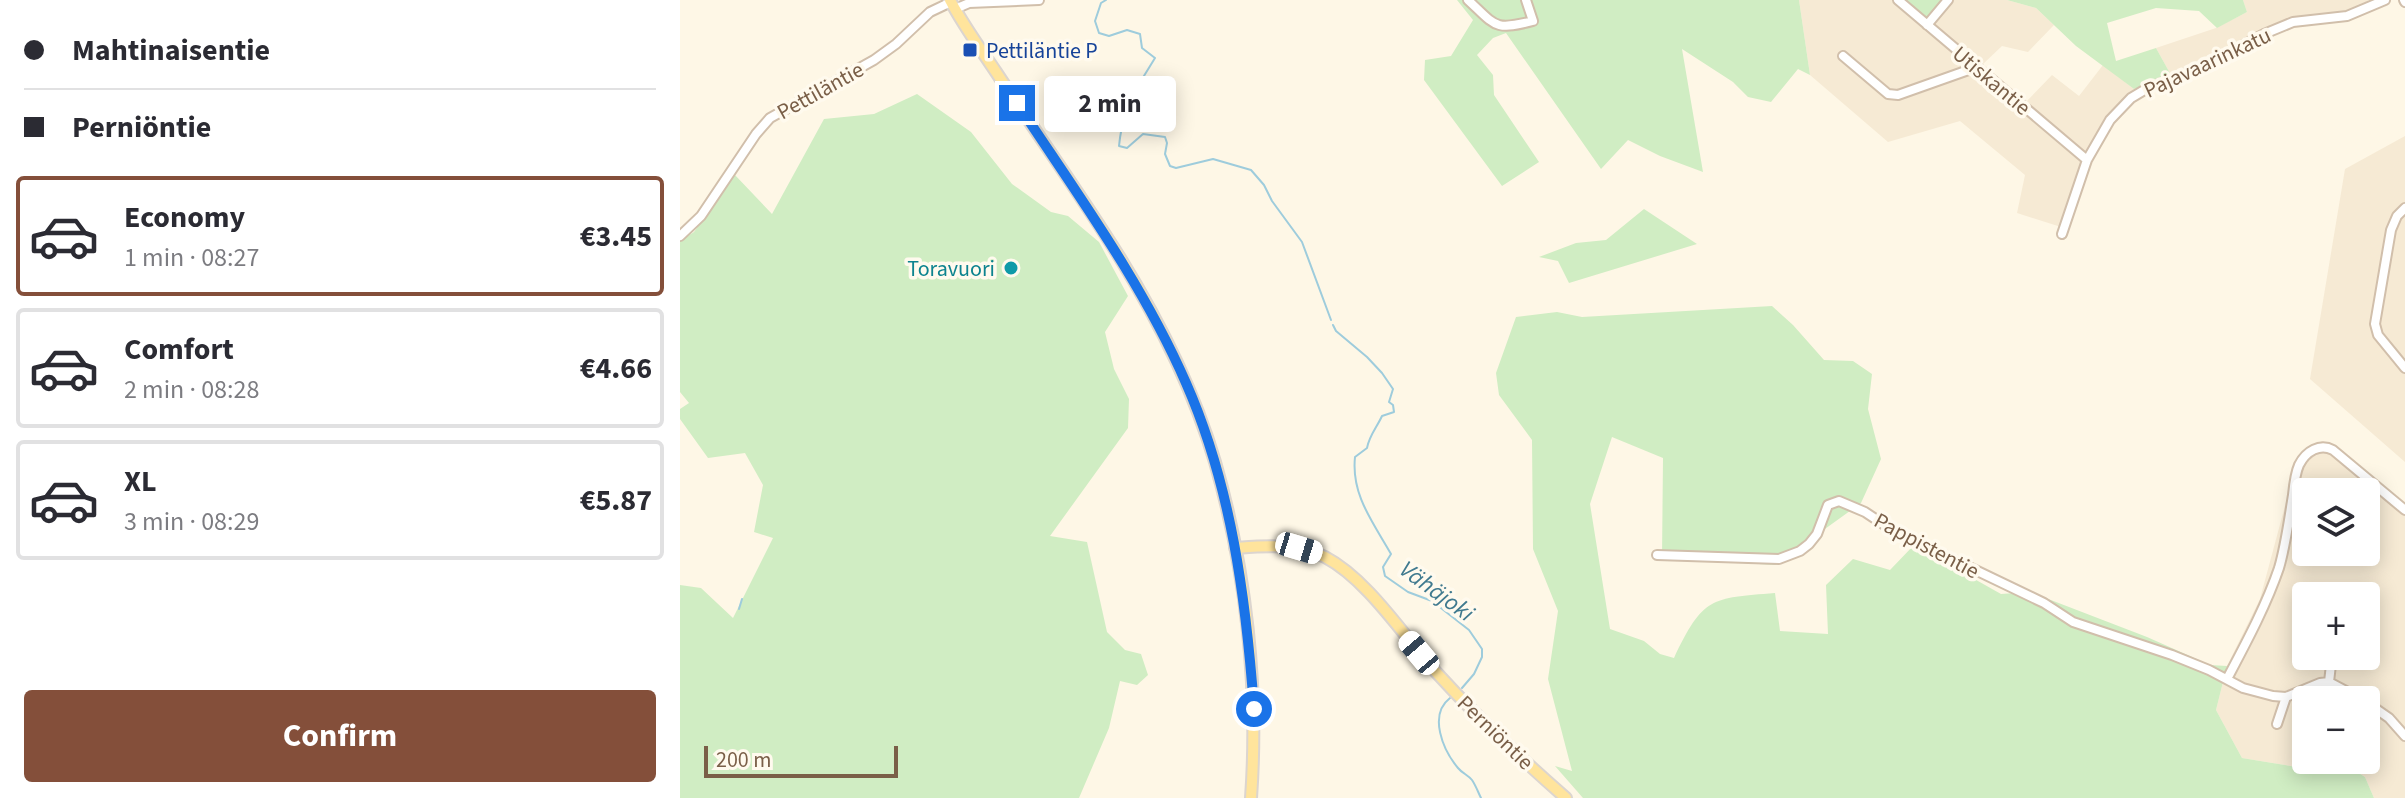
<!DOCTYPE html>
<html lang="en">
<head>
<meta charset="utf-8">
<style>
	body { margin:0; font-family:"Source Sans 3",sans-serif; background:#f2f2f3; color:#2b2b33; height:100vh; display:flex; flex-direction:column; font-size:30px; white-space:nowrap }
	* { box-sizing:border-box; margin:0 }
	p { font-size:26px; color:#7c7c81 }
	.icon { flex:none; width:44px; height:44px; fill:none; stroke:currentColor; stroke-width:2; stroke-linecap:round; stroke-linejoin:round }
	.map { position:relative; flex:1; overflow:hidden }
	.panel { display:flex; flex-direction:column; background:#fff; width:680px }
	.panel>* { flex:none }
	.top-card { display:grid; align-content:center; height:176px; padding:0 24px; background:#fff }
	.fabs { position:absolute; left:1612px; top:478px; display:grid; gap:16px }
	.fabs a { display:grid; place-items:center; width:88px; height:88px; border-radius:8px; background:#fff; box-shadow:0 4px 20px #0003; font-size:40px }
	.scale { position:absolute; left:24px; bottom:20px; width:194px; box-sizing:border-box; padding-left:8px; border:4px solid #7a5f48; border-top:0; font-size:22px; line-height:28px; white-space:nowrap; color:#7a5f48; -webkit-text-stroke:6px #fffaee; paint-order:stroke }
	.end { position:absolute; width:36px; height:36px; margin:-18px; border:10px solid #1a73e8; background:#fff; box-shadow:0 0 0 4px #fff }
	.from { border-radius:50% }
	.bubble { position:absolute; height:56px; border-radius:8px; background:#fff; box-shadow:0 4px 20px #0003; font-size:26px; font-weight:700; line-height:56px; text-align:center }
	.car { position:absolute; width:24px; height:48px; margin:-24px -12px; border-radius:10px; box-shadow:0 0 6px 2px #0007; background:linear-gradient(#fff 24%,#345 0 40%,#fff 0 76%,#345 0 86%,#fff 0) }
	.top-card b { display:flex; align-items:center; gap:28px; height:76px; font-size:30px }
	.top-card b+b { border-top:2px solid #e1e1e2 }
	.top-card i { width:20px; height:20px; background:#2b2b33 }
	ul { padding:0; list-style:none }
	li { display:flex; align-items:center; gap:24px; height:120px; margin:0 16px 12px; padding:0 8px; border:4px solid #e1e1e2; border-radius:8px }
	li div { flex:1 }
	li b { display:block; font-size:30px }
	li em { font-style:normal; font-weight:700 }
	li.on { border-color:#844f3a }
	li>.icon { width:72px; height:72px; stroke-width:1.5 }
	.action { display:flex; gap:16px; margin-top:auto; padding:16px 24px }
	.action a { flex:1; height:92px; border-radius:8px; background:#844f3a; color:#fff; font-size:32px; font-weight:700; line-height:92px; text-align:center }
	main { display:flex; flex:1; min-height:0 }
	.map>svg:first-child { display:block }
	.residential { fill:#f6ead4; fill-rule:evenodd }
	.green { fill:#d0edc3 }
	.lines { fill:none; stroke-linecap:round; stroke-linejoin:round }
	.stream { stroke:#9eccdc; stroke-width:2 }
	.minor-casing { stroke:#d1bfab; stroke-width:12 }
	.major-casing { stroke:#dcd5cf; stroke-width:14 }
	.minor { stroke:#fff; stroke-width:8 }
	.major { stroke:#ffe49c; stroke-width:10 }
	.route { stroke:#1a73e8; stroke-width:10 }
	.transit-dot { fill:#1a4fb4; stroke:#fffaee; stroke-width:3 }
	.culture-dot { fill:#0f9aa8; stroke:#fffaee; stroke-width:3 }
	.labels { text-anchor:middle; stroke-width:7; stroke-linejoin:round; paint-order:stroke }
	.transit-label { font-size:22px; fill:#164399; stroke:#fffaee; text-anchor:start }
	.street-label { font-size:22px; fill:#7a5f48; stroke:#fffaee }
	.culture-label { font-size:22px; fill:#0d838f; stroke:#fffaee; text-anchor:end }
	.water-label { font-size:24px; font-style:italic; fill:#407a8f; stroke:#fffaee }
</style>
</head>
<body>
<main>
<section class="panel">
<div class="top-card">
<b><i class="from"></i>Mahtinaisentie</b>
<b><i></i>Perniöntie</b>
</div>
<ul>
<li class="on"><svg class="icon" aria-label="car" viewBox="0 0 24 24"><path d="M5 17H2v-5l4-1 3-4h7l3 4 3 1v5h-3M9 17h6M6 11h13"/><circle cx="7" cy="17" r="2"/><circle cx="17" cy="17" r="2"/></svg><div><b>Economy</b><p>1 min · 08:27</p></div><em>€3.45</em></li>
<li><svg class="icon" aria-label="car" viewBox="0 0 24 24"><path d="M5 17H2v-5l4-1 3-4h7l3 4 3 1v5h-3M9 17h6M6 11h13"/><circle cx="7" cy="17" r="2"/><circle cx="17" cy="17" r="2"/></svg><div><b>Comfort</b><p>2 min · 08:28</p></div><em>€4.66</em></li>
<li><svg class="icon" aria-label="car" viewBox="0 0 24 24"><path d="M5 17H2v-5l4-1 3-4h7l3 4 3 1v5h-3M9 17h6M6 11h13"/><circle cx="7" cy="17" r="2"/><circle cx="17" cy="17" r="2"/></svg><div><b>XL</b><p>3 min · 08:29</p></div><em>€5.87</em></li>
</ul>
<div class="action"><a>Confirm</a></div>
</section>
<div class="map">
<svg width="1725" height="798" viewBox="0 0 1725 798">
	<rect width="100%" height="100%" fill="#fef7e6"/>
	<path class="residential" d="M1119,0H1327L1356,8L1374,25L1348,52L1322,46L1302,65L1345,103L1372,75L1399,96L1423,65L1454,89L1420,129L1381,227L1337,213L1345,175L1280,121L1208,142L1130,75Z
		M1563,0H1689L1660,20L1614,25L1491,75L1476,48L1536,28L1567,12Z
		M1725,136V462L1630,379L1665,169Z
		M1642,441L1725,508V798H1694L1685,777L1658,760H1686V700H1626V759L1623,768L1562,758L1536,710L1547,666L1580,599L1617,461ZM1626,492H1686V552H1626ZM1626,596H1686V656H1626Z"/>
	<path class="green" d="M777,0H1119L1130,75L1118,69L1091,102L1068,97L1053,82L1002,49L1023,172L980,156L948,140L921,169L826,33L813,38L797,55L813,75L814,95L859,162L822,186L744,80L745,60L771,56L793,20Z
		M1222,0H1264L1256,10L1251,12L1252,15L1246,21Z
		M1327,0H1563L1567,12L1537,28L1519,11L1476,8L1427,23L1436,61L1476,48L1491,75L1454,89L1396,46L1356,8Z
		M237,94L291,132L332,184L371,212L388,216L419,242L448,296L425,332L434,369L449,399L448,428L370,536L407,542L427,632L445,650L461,654L468,675L457,685L440,681L429,728L399,798H0V585L21,588L53,618L93,538L74,532L83,485L65,453L28,458L0,419V409L9,403L0,392V241L14,232L54,174L92,214L144,119L194,114Z
		M964,209L1017,244L889,283L878,261L859,257L896,243L926,240Z
		M1092,306L1113,325L1144,360L1173,361L1192,374L1188,409L1201,459L1181,503L1095,565L982,558L983,458L932,437L910,504L930,629L964,641L980,654L994,658C1023,597 1031,598 1095,593L1100,631L1148,634L1146,585L1173,559L1210,570L1234,545L1321,594L1350,592L1467,637L1530,665L1547,666L1536,710L1562,758L1623,768L1626,759L1658,760L1685,777L1694,798H903L875,766L892,771L868,679L878,611L853,549L852,440L819,395L816,373L836,317L877,312L902,317Z"/>
	<g class="lines">
		<path class="stream" d="M426,0L421,3L415,21L419,33L429,36L447,30L460,34L462,48L475,58L459,84L465,95C445,105 441,126 439,146L447,148L463,134L485,137L487,143L485,154L490,166L496,168L533,159L571,170L584,185L592,201L622,242L651,320
			M653,325L656,331L687,357L702,373L713,389L709,402L713,405L714,412L702,416C697,427 689,436 687,448L675,457C671,495 693,522 711,554L703,567L705,576L728,592L752,601L789,630L802,649V657L794,674L782,688
			M59,609L62,599
			M770,698C748,715 763,750 778,768C782,773 788,775 792,780C796,786 798,792 801,798"/>
		<g class="minor-casing">
			<path id="minor" d="M788,0C816,26 814,31 853,21L846,0
				M1218,0L1407,160
				M1724,0L1725,2
				M275,9L289,3L359,0
				M1247,25L1268,0
				M1163,56L1208,94L1218,95L1297,67
				M1725,208L1717,216L1711,230L1695,324L1698,335L1725,368
				M1382,234L1407,160L1430,120L1451,98L1466,89L1526,65L1584,34L1613,22L1667,16L1705,0
				M0,236L21,216L76,134L90,118L194,60L216,44L250,12L271,2
				M977,555L1099,559L1120,551L1129,544L1137,534L1148,505L1159,501L1185,512L1212,530L1364,603L1393,622L1492,655L1529,670L1563,688L1593,696L1606,697L1640,683L1649,682L1683,700
				M1547,679C1566,643 1586,606 1599,568C1606,544 1609,519 1613,495C1614,485 1615,474 1619,465C1626,451 1640,443 1653,450L1725,510
				M1649,682L1652,656
				M1686,702L1709,718L1725,736
				M1597,724L1606,697"/>
		</g>
		<g class="major-casing">
			<path id="major" d="M270,0C283,25 300,48 316,72C357,134 401,195 440,258C479,321 514,391 535,462C566,570 579,686 571,798
				M555,548C585,546 617,543 645,557C687,579 723,635 755,671C796,716 840,758 886,798"/>
		</g>
		<use href="#minor" class="minor"/>
		<use href="#major" class="major"/>
	</g>
	<g class="lines">
		<path class="route" d="M337,103C397,194 462,282 506,383C551,485 566,598 574,709"/>
	</g>
	<rect class="transit-dot" x="282" y="42" width="16" height="16" rx="4"/>
	<circle class="culture-dot" cx="331" cy="268" r="8"/>
	<g class="labels">
		<g class="transit-label">
			<text x="306" y="58">Pettiläntie P</text>
		</g>
		<g class="street-label">
			<text transform="translate(1527 62) rotate(-25)" y="8">Pajavaarinkatu</text>
			<text transform="translate(1312 80) rotate(40)" y="8">Utiskantie</text>
			<text transform="translate(140 90) rotate(-29)" y="8">Pettiläntie</text>
			<text transform="translate(1247 545) rotate(28)" y="8">Pappistentie</text>
			<text transform="translate(816 732) rotate(44)" y="8">Perniöntie</text>
		</g>
		<g class="culture-label">
			<text x="315" y="276">Toravuori</text>
		</g>
		<g class="water-label">
			<text transform="translate(757 591) rotate(36)" y="8">Vähäjoki</text>
		</g>
	</g>
</svg>
<div class="fabs">
<a><svg class="icon" aria-label="layers" viewBox="0 0 24 24"><path d="M12 4l9 5-9 5-9-5zM3 14l9 5 9-5"/></svg></a>
<a>+</a>
<a>−</a>
</div>
<div class="scale">200 m</div>
<i class="end from" style="left:574px;top:709px"></i>
<i class="end" style="left:337px;top:103px"></i>
<div class="bubble" style="left:364px;top:76px;width:132px">2 min</div>
<i class="car" style="left:619px;top:548px;rotate:107deg"></i>
<i class="car" style="left:739px;top:653px;rotate:320deg"></i>
</div>
</main>
</body>
</html>
